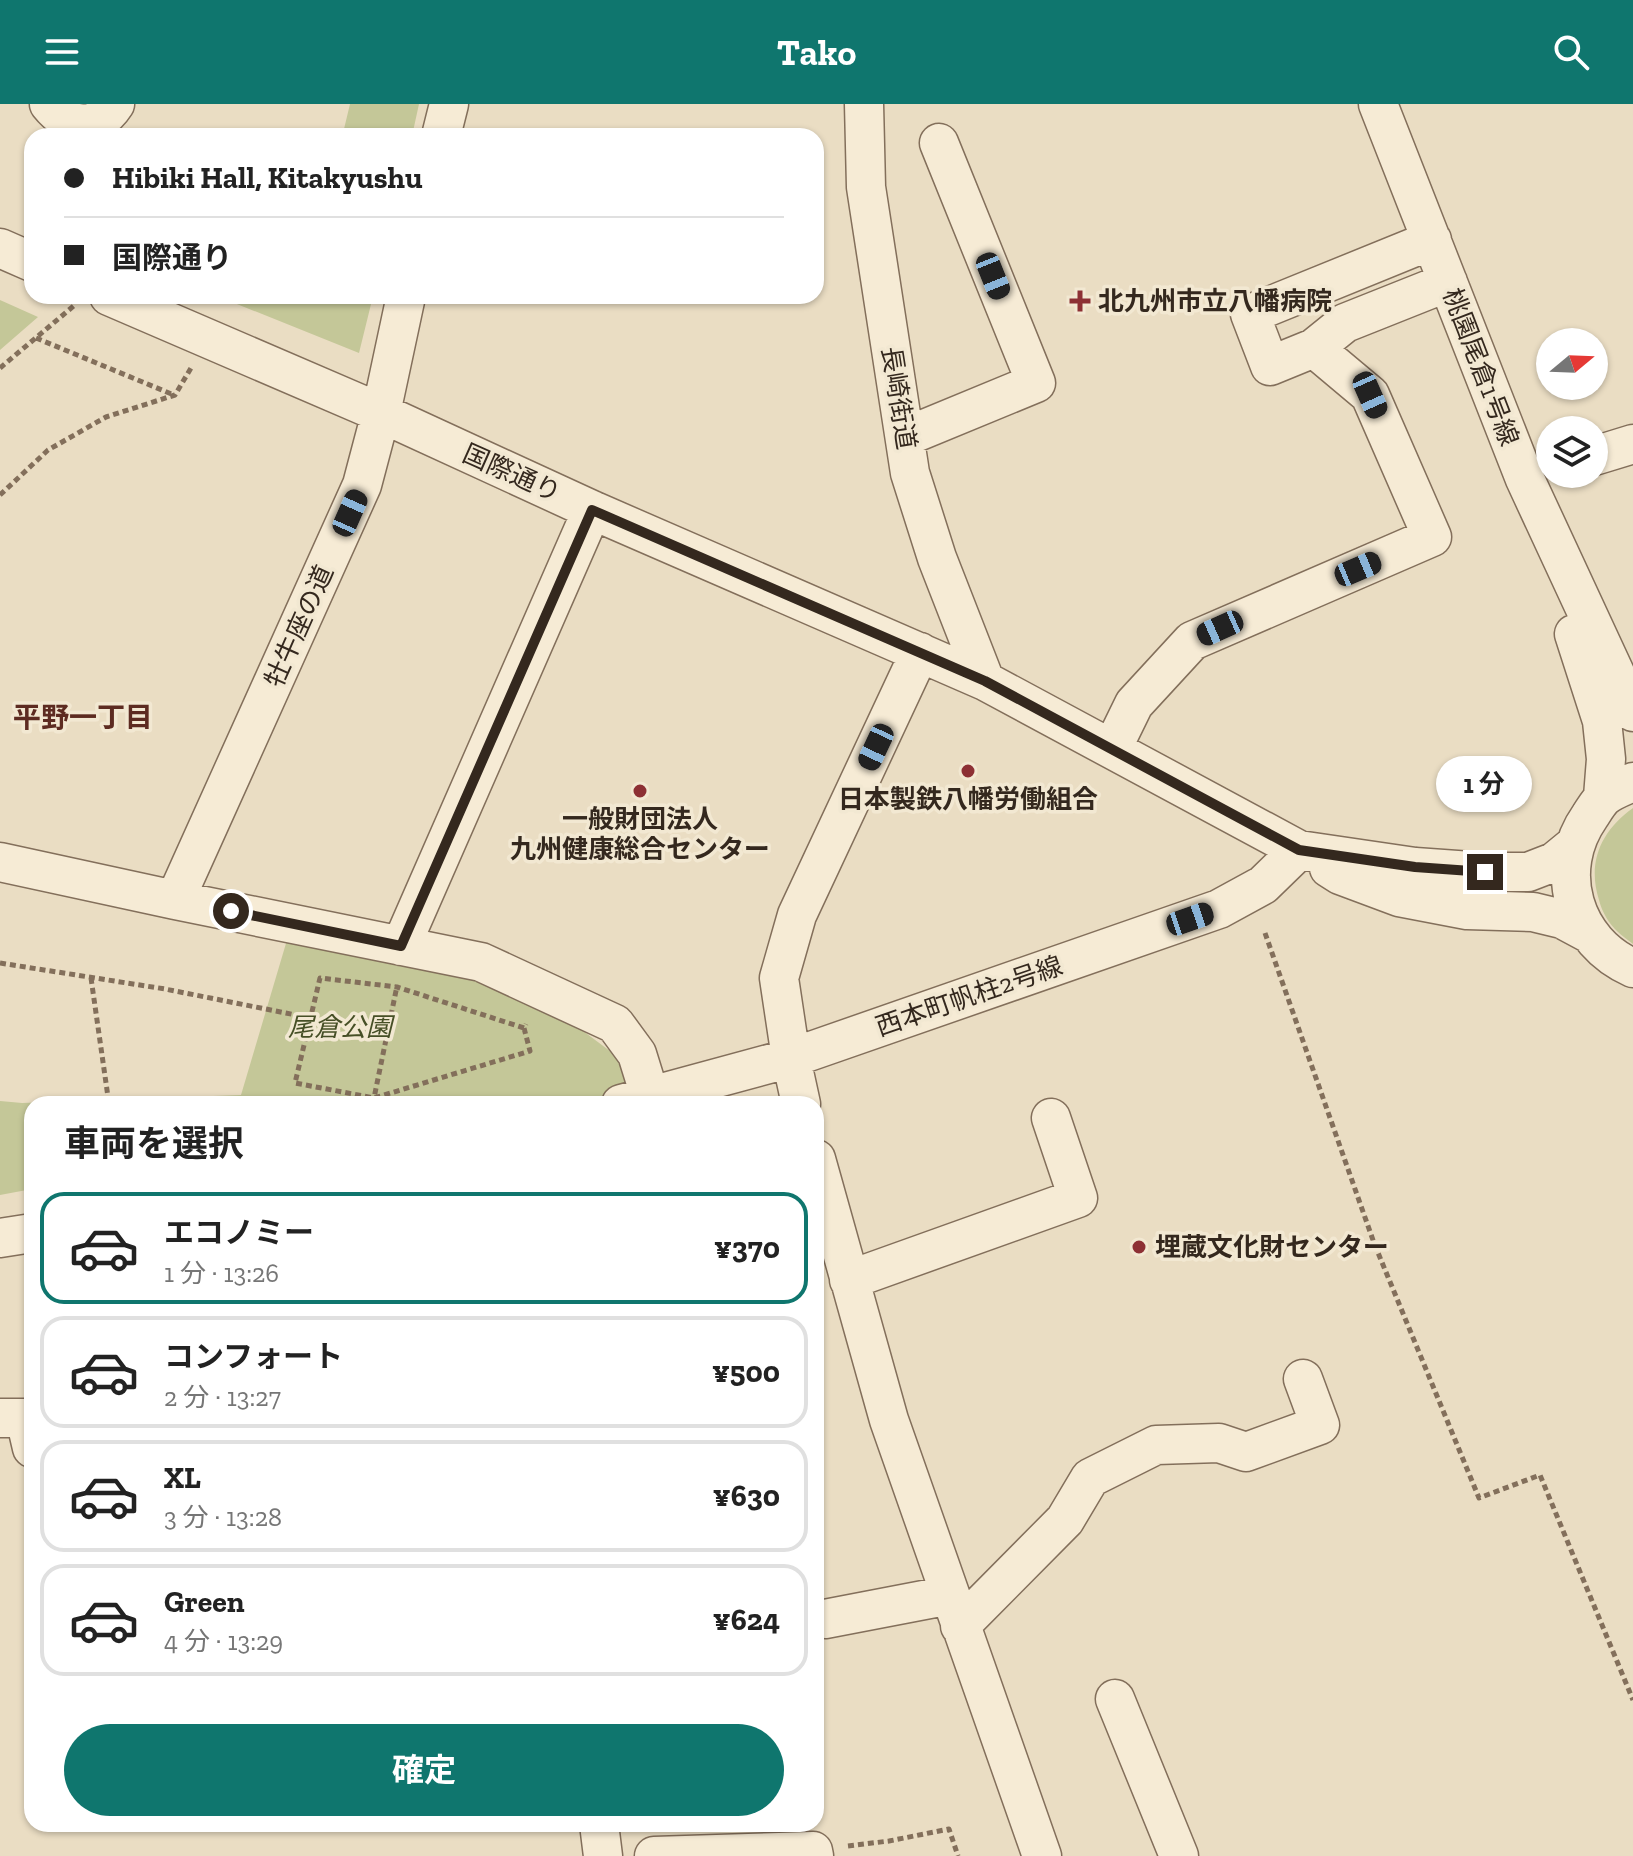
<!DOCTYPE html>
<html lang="ja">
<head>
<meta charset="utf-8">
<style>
	body { margin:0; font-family:"Zilla Slab","Noto Sans JP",serif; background:#f2f2f2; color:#222; height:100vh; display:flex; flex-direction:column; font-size:30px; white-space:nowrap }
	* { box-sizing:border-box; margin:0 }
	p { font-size:26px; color:#767676 }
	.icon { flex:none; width:44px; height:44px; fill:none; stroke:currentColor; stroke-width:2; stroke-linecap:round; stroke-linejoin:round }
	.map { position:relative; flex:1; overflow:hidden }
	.details { position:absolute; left:24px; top:992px; width:800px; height:736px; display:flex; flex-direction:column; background:#fff; border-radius:24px; box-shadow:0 2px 6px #0004 }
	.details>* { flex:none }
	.top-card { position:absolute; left:24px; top:24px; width:800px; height:176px; border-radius:24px; box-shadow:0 2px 6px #0004; display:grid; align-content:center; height:176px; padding:0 40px; background:#fff }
	.needle { width:52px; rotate:71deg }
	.buttons { position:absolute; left:1536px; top:224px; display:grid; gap:16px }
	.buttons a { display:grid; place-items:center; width:72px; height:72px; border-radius:50%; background:#fff; box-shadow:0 2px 6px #0004; font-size:40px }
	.end { position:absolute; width:36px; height:36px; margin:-18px; border:10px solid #34281e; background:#fff; box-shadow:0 0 0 4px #fff }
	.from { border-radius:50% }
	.bubble { position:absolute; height:56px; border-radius:28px; background:#fff; box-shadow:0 2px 6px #0004; font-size:26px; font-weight:700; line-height:56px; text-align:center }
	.car { position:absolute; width:24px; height:48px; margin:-24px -12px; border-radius:10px; box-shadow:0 0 6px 2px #0007; background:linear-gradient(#222 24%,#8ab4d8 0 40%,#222 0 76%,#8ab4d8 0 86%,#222 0) }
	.top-card b { display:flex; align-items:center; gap:28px; height:76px; font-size:30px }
	.top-card b+b { border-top:2px solid #e0e0e0 }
	.top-card i { width:20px; height:20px; background:#222 }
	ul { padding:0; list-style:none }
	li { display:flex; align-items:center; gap:24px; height:112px; margin:0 16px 12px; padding:0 24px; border:4px solid #e0e0e0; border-radius:24px }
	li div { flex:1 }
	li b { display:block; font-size:30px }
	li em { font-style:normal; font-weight:700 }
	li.active { border-color:#0f766e }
	li>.icon { width:72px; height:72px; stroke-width:1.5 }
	h2 { padding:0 40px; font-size:36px; line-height:96px }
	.cta { display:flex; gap:16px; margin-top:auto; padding:16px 40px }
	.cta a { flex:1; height:92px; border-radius:48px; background:#0f766e; color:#fff; font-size:32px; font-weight:700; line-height:92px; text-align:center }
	header { display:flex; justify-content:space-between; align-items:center; height:104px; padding:0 40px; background:#0f766e; color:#fff; font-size:36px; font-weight:700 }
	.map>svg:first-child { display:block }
	.green { fill:#c4c798 }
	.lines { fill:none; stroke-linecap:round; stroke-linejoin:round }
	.minor-casing { stroke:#836f5b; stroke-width:41 }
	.path { stroke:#836f5b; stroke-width:5; stroke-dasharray:6 4; stroke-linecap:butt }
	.minor { stroke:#f6ebd5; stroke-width:38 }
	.route { stroke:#34281e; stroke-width:10 }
	.poi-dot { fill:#8d3034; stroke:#f2e8d2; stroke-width:3 }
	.labels { text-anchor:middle; stroke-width:7; stroke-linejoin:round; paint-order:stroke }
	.poi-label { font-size:26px; font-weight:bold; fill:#34281e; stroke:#f2e8d2; text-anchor:start }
	.street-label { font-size:26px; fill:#34281e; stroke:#f2e8d2 }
	.park-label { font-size:26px; font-style:italic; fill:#464f26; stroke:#f2e8d2 }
	.neighbourhood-label { font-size:28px; font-weight:bold; fill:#5d2b21; stroke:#f2e8d2 }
</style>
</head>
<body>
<header><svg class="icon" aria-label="menu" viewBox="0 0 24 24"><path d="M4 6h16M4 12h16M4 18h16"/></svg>Tako<svg class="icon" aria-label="search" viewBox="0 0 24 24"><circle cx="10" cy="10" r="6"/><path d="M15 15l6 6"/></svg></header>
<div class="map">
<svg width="1633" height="1752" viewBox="0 0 1633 1752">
	<rect width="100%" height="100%" fill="#eaddc3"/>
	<path class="green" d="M350,0H419L412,32H333L344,25Z
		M217,192H373L359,249Z
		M0,196L38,213L0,246Z
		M1633,704V840C1628,836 1622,832 1618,828C1609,820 1602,808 1599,796C1587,758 1601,727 1633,704Z
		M287,836L471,873L575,921L618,953L632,1000H32V1085L0,1091V997L22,999L241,991Z"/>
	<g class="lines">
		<g class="minor-casing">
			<path id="minor" d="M49,0C68,24 97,28 115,0
				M864,0L866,83L910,369L937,454L985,577
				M1378,0L1525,375L1633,608
				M441,32L449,0
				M0,144L32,158
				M109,192L381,309L592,406L985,577L1299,746L1415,763L1485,768H1528L1554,758L1576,740
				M1314,244L1345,219L1448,178
				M905,333L1036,279L939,39
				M1594,352L1633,340
				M1574,530L1602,617L1606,655L1603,693
				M1112,645L1134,600L1192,537L1432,433L1370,291L1314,244L1270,262L1250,210L1432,136
				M1633,678C1624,682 1613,686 1605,692C1599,697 1594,706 1590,712C1552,766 1573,838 1633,864
				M0,758L175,796L481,858L615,920L637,950L650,992
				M1329,764L1340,771L1399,793L1467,806L1533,808L1562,815L1590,830
				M175,796L362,381L381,309L406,192
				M401,842L592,406
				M621,1000L791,954L1219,805L1263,781L1299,746
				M801,1000L791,954L779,874L797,811L920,548
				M816,1055L889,1316L1042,1752
				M0,1134L32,1129
				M849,1176L1078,1094L1051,1014
				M0,1314H25L32,1344
				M825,1515L950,1491
				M960,1522L1065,1416L1090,1374L1156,1341L1219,1339L1246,1348L1320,1321L1303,1275
				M1115,1595L1179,1752
				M599,1720L603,1752
				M654,1752L813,1747L814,1752"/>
		</g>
		<path class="path" d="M36,234L174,291
			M0,264L76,200
			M0,391L48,346L106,313L175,291L191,264
			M1265,829L1374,1139L1479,1394L1540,1371L1633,1596
			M0,859L165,885L311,914
			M91,874L109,1000
			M524,924L397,883L320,874L295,979L374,994L530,947L524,924L526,920
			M375,1000L374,994L397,882
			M848,1742L889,1737L949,1725L958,1752"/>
		<use href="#minor" class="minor"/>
	</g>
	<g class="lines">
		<path class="route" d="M231,807L401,842L592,406L985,577L1299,746L1415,763L1485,768"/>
	</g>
	<g class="poi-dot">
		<path d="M1076 185h8v8h8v8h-8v8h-8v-8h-8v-8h8z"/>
		<circle cx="968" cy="667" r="8"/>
		<circle cx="640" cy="687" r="8"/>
		<circle cx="1139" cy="1143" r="8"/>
	</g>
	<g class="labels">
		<g class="poi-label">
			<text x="1098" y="206">北九州市立八幡病院</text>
			<text x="968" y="704" text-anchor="middle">日本製鉄八幡労働組合</text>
			<text x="640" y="724" text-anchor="middle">一般財団法人<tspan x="640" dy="30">九州健康総合センター</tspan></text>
			<text x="1155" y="1152">埋蔵文化財センター</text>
		</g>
		<g class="street-label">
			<text transform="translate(1481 263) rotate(69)" y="9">桃園尾倉1号線</text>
			<text transform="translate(899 294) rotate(81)" y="9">長崎街道</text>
			<text transform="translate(512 369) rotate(24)" y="9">国際通り</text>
			<text transform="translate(299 522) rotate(-66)" y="9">牡牛座の道</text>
			<text transform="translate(969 892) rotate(-19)" y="9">西本町帆柱2号線</text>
		</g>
		<g class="park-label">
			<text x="340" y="932">尾倉公園</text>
		</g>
		<g class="neighbourhood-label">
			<text x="83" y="623">平野一丁目</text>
		</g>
	</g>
</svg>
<div class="buttons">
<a><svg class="needle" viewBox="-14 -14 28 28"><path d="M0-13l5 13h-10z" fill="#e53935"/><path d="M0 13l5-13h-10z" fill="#767676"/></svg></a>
<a><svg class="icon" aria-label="layers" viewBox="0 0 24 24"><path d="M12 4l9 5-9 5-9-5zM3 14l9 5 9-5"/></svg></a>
</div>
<i class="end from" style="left:231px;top:807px"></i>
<i class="end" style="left:1485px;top:768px"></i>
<div class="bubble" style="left:1436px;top:652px;width:96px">1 分</div>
<i class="car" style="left:993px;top:172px;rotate:158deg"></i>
<i class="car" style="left:1370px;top:291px;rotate:156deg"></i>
<i class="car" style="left:350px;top:409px;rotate:24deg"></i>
<i class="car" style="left:1358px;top:465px;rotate:67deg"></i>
<i class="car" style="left:1220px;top:524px;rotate:246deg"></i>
<i class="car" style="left:876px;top:643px;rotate:205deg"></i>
<i class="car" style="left:1190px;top:815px;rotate:71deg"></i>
<div class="top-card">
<b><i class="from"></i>Hibiki Hall, Kitakyushu</b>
<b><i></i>国際通り</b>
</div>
<section class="details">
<h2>車両を選択</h2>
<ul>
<li class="active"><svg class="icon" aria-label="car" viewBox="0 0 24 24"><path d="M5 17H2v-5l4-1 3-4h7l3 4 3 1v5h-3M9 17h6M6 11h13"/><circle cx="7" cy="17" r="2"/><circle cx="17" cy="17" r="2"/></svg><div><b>エコノミー</b><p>1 分 · 13:26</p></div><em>¥370</em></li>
<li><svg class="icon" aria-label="car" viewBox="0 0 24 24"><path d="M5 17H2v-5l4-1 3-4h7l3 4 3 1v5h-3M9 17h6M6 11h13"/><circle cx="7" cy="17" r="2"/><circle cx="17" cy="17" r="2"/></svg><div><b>コンフォート</b><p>2 分 · 13:27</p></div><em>¥500</em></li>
<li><svg class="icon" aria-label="car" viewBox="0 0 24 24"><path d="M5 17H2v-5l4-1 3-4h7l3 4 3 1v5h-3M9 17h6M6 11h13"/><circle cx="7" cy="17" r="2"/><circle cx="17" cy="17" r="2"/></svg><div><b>XL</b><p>3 分 · 13:28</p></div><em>¥630</em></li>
<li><svg class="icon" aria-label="car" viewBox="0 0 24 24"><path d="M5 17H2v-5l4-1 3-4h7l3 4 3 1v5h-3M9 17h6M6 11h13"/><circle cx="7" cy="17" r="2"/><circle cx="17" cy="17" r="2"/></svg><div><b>Green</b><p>4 分 · 13:29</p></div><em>¥624</em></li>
</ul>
<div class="cta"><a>確定</a></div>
</section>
</div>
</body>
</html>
